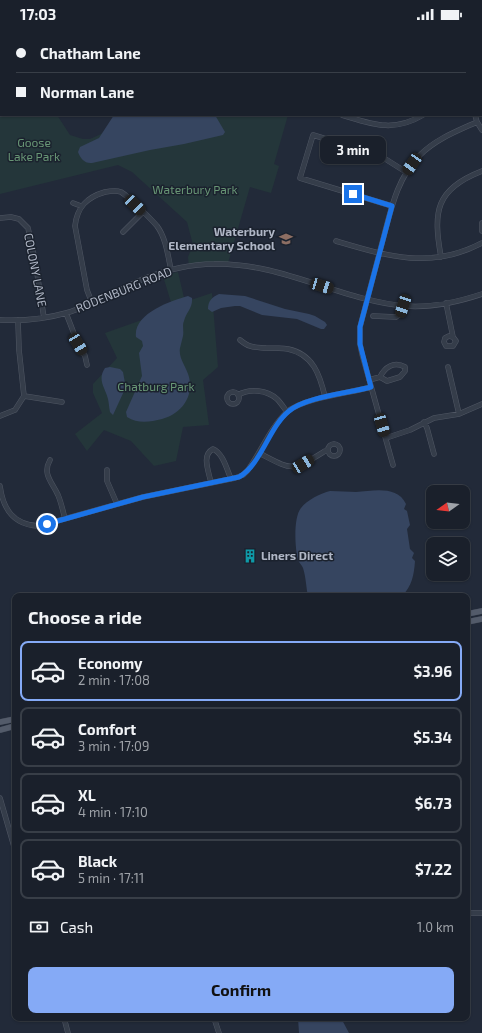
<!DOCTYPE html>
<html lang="en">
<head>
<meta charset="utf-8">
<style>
	body { margin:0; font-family:"Exo 2",sans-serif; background:#232833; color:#f1f3f6; height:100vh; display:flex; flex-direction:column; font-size:15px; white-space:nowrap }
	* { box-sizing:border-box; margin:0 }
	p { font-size:13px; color:#9fa3a9 }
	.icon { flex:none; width:22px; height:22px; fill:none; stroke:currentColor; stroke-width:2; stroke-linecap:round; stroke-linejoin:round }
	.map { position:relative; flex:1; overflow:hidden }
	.side { position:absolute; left:12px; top:565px; width:458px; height:428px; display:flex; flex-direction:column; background:#1a202b; border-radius:8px; box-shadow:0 1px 3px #0004,0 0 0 1px #383e47 }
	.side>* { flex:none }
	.top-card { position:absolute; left:0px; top:0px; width:482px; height:88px; box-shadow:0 1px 3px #0004,0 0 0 1px #383e47; display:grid; align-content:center; height:88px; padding:0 16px; background:#1a202b }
	.needle { width:26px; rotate:256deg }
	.buttons { position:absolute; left:426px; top:457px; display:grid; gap:8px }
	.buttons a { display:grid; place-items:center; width:44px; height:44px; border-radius:8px; background:#1a202b; box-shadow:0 1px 3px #0004,0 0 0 1px #383e47; font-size:20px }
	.end { position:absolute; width:18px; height:18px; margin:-9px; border:5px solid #1a73e8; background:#fff; box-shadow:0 0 0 2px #fff }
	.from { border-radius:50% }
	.bubble { position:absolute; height:28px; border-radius:8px; background:#1a202b; box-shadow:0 1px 3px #0004,0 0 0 1px #383e47; font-size:13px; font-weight:700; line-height:28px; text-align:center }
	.car { position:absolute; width:12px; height:24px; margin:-12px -6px; border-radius:5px; box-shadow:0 0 3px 1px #0007; background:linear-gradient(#222 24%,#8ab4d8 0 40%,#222 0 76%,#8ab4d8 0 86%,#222 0) }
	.top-card b { display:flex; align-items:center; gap:14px; height:38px; font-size:15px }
	.top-card b+b { border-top:1px solid #383e47 }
	.top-card i { width:10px; height:10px; background:#f1f3f6 }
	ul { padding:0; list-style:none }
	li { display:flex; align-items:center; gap:12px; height:60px; margin:0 8px 6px; padding:0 8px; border:2px solid #383e47; border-radius:8px }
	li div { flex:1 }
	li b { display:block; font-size:15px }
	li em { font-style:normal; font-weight:700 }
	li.on { border-color:#85aaf6 }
	li>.icon { width:36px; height:36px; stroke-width:1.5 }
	h2 { padding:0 16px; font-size:18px; line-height:48px }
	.pay { display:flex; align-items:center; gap:10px; height:44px; padding:0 16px; font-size:15px }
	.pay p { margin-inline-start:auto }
	.button { display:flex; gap:8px; margin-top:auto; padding:8px 16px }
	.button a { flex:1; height:46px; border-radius:8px; background:#85aaf6; color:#111; font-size:16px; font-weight:700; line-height:46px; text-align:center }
	.status { display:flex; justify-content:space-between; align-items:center; height:28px; padding:0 20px; background:#1a202b; direction:ltr }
	.status svg { height:11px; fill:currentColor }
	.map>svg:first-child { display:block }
	.green { fill:#24363a }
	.water { fill:#364560 }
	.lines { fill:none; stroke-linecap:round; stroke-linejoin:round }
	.minor-casing { stroke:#505764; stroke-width:5.5 }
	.major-casing { stroke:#3f4653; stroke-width:6 }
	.minor { stroke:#353d4a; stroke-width:4.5 }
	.major { stroke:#535b6a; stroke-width:5.5 }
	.route { stroke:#1a73e8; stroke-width:5 }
	.labels { text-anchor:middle; stroke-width:3; stroke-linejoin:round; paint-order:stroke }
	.park-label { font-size:12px; fill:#689675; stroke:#1b222e }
	.poi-label { font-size:12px; font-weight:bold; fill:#b0b7c6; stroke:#1b222e; text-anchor:end }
	.street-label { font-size:12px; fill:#b0b7c6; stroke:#1b222e }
</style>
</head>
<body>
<div class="status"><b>17:03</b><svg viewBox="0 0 49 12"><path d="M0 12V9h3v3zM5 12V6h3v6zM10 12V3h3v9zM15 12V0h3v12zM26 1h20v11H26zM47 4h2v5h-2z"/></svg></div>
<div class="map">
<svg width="482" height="1005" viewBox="0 0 482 1005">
	<rect width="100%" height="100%" fill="#222a39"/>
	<path class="green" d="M0,63L1,87H57L70,107L83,111H90L99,107L112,99L116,87H288L274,136L279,138L271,165L250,159L228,235L189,238L188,229L193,217L187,194L132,144L118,137L0,166Z
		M178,244L185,274L212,265L218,339L203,352L209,397L183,399L176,433L154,438L131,413L104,402L87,423L75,406L102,385L93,365V356L117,330L105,305L173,281L163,248Z"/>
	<path class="water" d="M114,87H215L225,104L223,107L184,116L150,122L92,135C85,136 80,130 78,124L80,119L99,110Z
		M219,266L245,268L285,281L309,286L315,288L325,294L327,297L324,301H321L297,291L262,287L240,278H235L221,280L212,284L208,281C208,273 212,269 219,266Z
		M188,268L192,270C193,280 186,284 184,293C182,297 184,303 183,308C182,312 181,316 180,320C178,330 187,340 189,349C194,369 181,386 162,391C150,394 138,396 127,389L126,384L142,348L139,325L143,318L142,313L136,309C133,286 170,273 188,268Z
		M110,339L120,341L123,344L125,355V361L113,387L110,384C109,380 109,375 108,371C105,359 97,352 105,340Z
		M330,463C339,463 348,464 356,464C373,463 397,457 406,476L404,481L407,483L410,497L407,501L410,521L414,525L412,530L415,533C414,547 412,558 402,568H308C306,559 306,549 303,540C302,537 299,535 298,532C295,520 293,490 301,480C307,472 321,465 330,463Z
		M298,990H341L349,1005H299Z"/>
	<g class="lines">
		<g class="minor-casing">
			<path id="minor" d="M458,0V1
				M130,1L131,0
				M0,5L1,3
				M0,33H1
				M481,47L482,46
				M342,87C372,96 393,105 423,87
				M475,87L477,94L482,102
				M73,175L81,178
				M392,178L300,150L313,107L379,127L406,144
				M0,190L11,189L19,191L28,200L35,232L44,290
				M482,195V203
				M123,204L143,184
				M336,213C387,228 431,242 482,215
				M441,229C433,184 435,161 482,143
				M92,275L87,262L75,198C77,179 87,169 105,164C110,163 116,162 121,164C128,168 151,191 157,198C166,210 168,228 171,242
				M446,275L453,309L456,313L453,318H446L444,314L445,310L449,308L453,309
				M66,285L78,316L85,328L87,337
				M373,288L396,289L400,286L403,278
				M0,292C22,293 45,291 66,285C93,277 118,262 143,251C166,242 190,236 214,236C280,234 340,272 405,278C430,280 458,274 482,266
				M240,312C250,320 253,319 266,320C273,320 281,320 288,321C313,326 320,347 325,369
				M448,339L459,386
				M369,352L380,349L387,353L400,349L405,343V339C394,333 385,339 380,349
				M227 370a6 6 0 1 1 12 0a6 6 0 1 1-12 0Z
				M238,367C250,360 267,362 277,371C281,375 284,380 287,384
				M24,368L62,374
				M0,388L15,382L24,368L19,322L18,292
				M424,394L427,400L434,426
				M386,410L410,402L434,390L459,386L482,376
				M328 422a6 6 0 1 1 12 0a6 6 0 1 1-12 0Z
				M259,425C294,443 291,444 325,423L328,422
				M50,432C42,446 52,454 58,467C61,474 63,483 65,491
				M393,437L362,326L360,316V299C367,272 374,245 381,219C390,187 395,152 420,127C436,111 457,103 477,94
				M107,442V453L117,476
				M211,455C209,444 201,427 213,421C223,425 227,442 231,451
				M0,458C3,481 13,497 39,498L143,469L235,450L243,447L248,442C261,424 270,400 287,384C302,370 350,365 371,359
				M0,770L15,822
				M467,885H482
				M64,990L68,1005
				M214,990L219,1005"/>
		</g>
		<g class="major-casing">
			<path id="major" d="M467,586L482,583
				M467,594L482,591
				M0,694L15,691
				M0,702L15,698"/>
		</g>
		<use href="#minor" class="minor"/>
		<use href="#major" class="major"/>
	</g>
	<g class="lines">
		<path class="route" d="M47,496L143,469L239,449C261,437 269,399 289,383C305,369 349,365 371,359L360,316V299L392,178L353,166"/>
	</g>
	<defs>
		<g id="school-bare" transform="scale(1.08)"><path d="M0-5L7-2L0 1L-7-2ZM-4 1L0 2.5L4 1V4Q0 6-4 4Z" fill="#8d6e63" stroke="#1b222e" stroke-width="2.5" paint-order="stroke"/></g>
		<g id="building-bare" transform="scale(1.08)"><path d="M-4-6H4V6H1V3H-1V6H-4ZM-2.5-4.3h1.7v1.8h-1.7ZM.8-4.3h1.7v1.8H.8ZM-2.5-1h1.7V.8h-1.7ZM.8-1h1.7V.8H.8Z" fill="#0f9aa8" stroke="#1b222e" stroke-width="2.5" paint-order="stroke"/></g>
	</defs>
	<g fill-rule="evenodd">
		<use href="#school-bare" x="286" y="211"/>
		<use href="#building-bare" x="250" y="528"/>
	</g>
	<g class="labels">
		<g class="park-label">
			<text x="34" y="119">Goose<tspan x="34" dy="14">Lake Park</tspan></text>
			<text x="195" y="166">Waterbury Park</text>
			<text x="156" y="363">Chatburg Park</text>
		</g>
		<g class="poi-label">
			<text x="275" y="208">Waterbury<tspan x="275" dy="14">Elementary School</tspan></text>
			<text x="261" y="532" text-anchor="start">Liners Direct</text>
		</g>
		<g class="street-label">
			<text transform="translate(35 242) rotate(79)" y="4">COLONY LANE</text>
			<text transform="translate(124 262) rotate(-22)" y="4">RODENBURG ROAD</text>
		</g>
	</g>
</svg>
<div class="buttons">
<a><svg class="needle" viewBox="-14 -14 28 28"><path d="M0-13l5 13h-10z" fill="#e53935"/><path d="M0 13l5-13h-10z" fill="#9fa3a9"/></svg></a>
<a><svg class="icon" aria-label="layers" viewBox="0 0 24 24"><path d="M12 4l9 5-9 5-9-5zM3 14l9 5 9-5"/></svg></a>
</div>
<i class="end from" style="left:47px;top:496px"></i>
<i class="end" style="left:353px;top:166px"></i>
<div class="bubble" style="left:320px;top:108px;width:66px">3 min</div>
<i class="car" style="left:412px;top:136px;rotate:215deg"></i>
<i class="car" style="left:135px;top:177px;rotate:134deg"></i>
<i class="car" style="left:322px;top:258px;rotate:107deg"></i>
<i class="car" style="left:403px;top:278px;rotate:198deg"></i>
<i class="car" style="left:78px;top:316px;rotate:149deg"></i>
<i class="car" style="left:382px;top:397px;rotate:164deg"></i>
<i class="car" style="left:303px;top:436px;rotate:58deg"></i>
<div class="top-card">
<b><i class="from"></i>Chatham Lane</b>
<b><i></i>Norman Lane</b>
</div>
<section class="side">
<h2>Choose a ride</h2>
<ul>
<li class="on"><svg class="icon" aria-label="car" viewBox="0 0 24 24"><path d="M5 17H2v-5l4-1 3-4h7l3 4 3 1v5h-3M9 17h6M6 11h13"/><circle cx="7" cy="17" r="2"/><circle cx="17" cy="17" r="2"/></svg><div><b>Economy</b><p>2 min · 17:08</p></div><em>$3.96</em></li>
<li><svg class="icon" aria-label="car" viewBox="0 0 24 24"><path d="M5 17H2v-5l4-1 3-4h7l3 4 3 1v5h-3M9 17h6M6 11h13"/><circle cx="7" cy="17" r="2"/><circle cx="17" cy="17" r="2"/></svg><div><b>Comfort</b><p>3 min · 17:09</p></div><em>$5.34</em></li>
<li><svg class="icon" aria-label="car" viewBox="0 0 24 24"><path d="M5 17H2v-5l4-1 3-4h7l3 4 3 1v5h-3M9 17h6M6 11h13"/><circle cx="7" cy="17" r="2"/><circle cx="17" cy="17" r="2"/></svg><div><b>XL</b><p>4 min · 17:10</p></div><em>$6.73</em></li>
<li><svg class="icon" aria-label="car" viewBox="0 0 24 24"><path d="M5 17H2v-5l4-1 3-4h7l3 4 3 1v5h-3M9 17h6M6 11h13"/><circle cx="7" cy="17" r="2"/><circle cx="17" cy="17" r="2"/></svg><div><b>Black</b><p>5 min · 17:11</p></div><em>$7.22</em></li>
</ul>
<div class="pay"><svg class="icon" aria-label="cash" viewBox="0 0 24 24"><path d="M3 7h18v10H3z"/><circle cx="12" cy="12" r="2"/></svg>Cash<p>1.0 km</p></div>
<div class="button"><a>Confirm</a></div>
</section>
</div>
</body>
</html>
